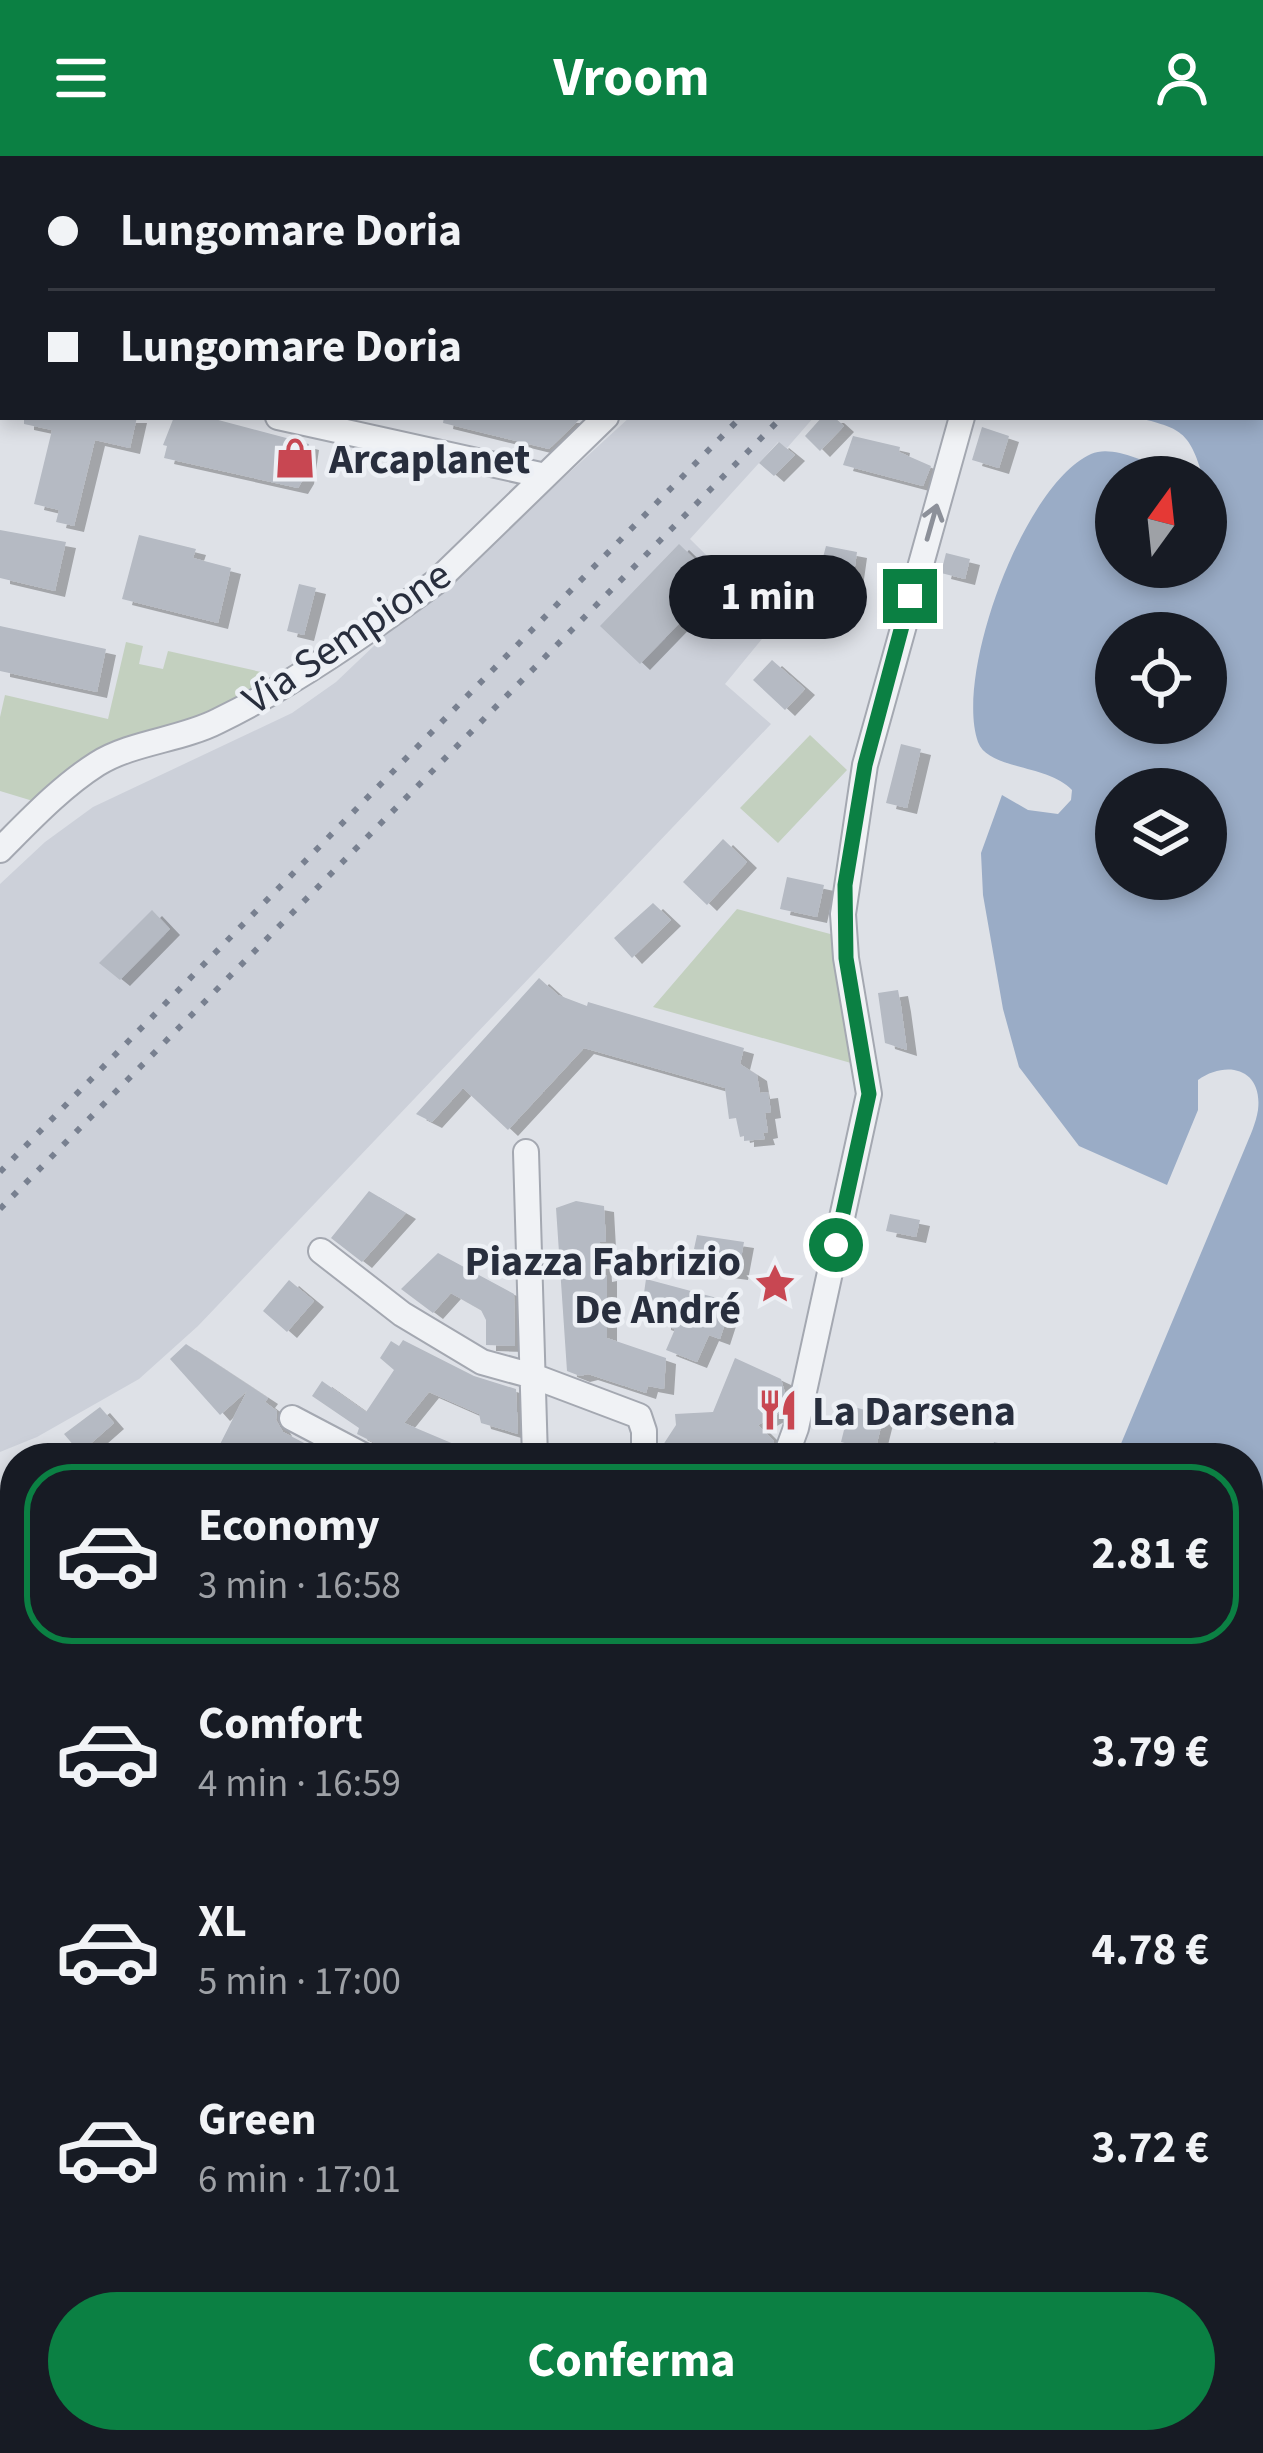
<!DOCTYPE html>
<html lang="it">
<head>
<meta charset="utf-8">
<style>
	body { margin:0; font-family:"Source Sans 3",sans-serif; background:#242831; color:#f1f3f6; height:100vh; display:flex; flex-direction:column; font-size:45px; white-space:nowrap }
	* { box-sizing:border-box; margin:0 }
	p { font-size:39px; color:#9ea1a6 }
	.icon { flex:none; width:66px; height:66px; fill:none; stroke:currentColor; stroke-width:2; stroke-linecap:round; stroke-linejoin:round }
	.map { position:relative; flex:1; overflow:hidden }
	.sheet { position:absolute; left:0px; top:1287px; width:1263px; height:1011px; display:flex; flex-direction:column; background:#171b24; border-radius:48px 48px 0 0; box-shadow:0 6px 18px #0003 }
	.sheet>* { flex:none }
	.top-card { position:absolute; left:0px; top:0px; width:1263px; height:264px; box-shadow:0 6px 18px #0003; display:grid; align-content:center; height:264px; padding:0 48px; background:#171b24 }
	.needle { width:78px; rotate:15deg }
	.buttons { position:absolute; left:1095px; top:300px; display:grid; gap:24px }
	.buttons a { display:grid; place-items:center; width:132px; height:132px; border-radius:50%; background:#171b24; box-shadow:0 6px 18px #0003; font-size:60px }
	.end { position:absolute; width:54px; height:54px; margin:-27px; border:15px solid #0b8043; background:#fff; box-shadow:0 0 0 6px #fff }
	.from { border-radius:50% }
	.bubble { position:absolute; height:84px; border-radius:42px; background:#171b24; box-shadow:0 6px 18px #0003; font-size:39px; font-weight:700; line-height:84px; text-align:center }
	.top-card b { display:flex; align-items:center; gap:42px; height:114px; font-size:45px }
	.top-card b+b { border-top:3px solid #363941 }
	.top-card i { width:30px; height:30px; background:#f1f3f6 }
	ul { padding:21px 0 0; list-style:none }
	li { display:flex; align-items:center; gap:36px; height:180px; margin:0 24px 18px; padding:0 24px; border:6px solid transparent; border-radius:48px }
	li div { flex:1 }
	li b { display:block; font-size:45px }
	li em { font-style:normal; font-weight:700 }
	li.current { border-color:#0b8043 }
	li>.icon { width:108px; height:108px; stroke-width:1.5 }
	.primary-button { display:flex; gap:24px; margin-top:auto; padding:24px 48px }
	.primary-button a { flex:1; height:138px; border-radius:72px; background:#0b8043; color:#fff; font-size:48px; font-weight:700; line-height:138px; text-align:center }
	header { display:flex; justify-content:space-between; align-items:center; height:156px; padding:0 48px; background:#0b8043; color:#fff; font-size:54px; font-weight:700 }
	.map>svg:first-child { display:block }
	.built { fill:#ccd0d9 }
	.green { fill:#c3d0bf }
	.water { fill:#9aacc6; fill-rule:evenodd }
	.building { fill:#b5bac3; filter:url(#shadow) }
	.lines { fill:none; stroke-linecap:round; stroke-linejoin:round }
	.minor-casing { stroke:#a4a8b1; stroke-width:28 }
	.minor { stroke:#f0f2f5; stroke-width:24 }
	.rail { stroke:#788090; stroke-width:6; stroke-dasharray:6 12; stroke-linecap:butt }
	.oneway { stroke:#8c9099 }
	.route { stroke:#0b8043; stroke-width:15 }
	.labels { text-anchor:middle; stroke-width:9; stroke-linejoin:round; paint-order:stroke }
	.poi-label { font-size:42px; font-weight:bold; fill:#282e3d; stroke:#edf0f5; text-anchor:start }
	.street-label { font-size:42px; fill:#282e3d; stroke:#edf0f5 }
</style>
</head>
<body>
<header><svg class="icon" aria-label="menu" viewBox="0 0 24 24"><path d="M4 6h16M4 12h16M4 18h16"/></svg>Vroom<svg class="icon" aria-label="person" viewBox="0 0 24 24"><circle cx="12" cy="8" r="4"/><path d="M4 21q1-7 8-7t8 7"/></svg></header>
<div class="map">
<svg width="1263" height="2297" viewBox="0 0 1263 2297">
	<defs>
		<filter id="shadow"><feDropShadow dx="10" dy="6" stdDeviation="0" flood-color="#0004"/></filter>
	</defs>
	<rect width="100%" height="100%" fill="#dee1e7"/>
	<path class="built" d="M630,261H814L787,292L778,286L690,383L775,467L725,528L771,568L198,1170L139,1223L37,1281L0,1296V728L45,686L93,651L292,557L336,526L420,446L467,410Z"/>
	<path class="green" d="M126,486L143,490L139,508L163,513L168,495L261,516L260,531L33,645L0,635V561L5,539L108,563Z
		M810,579L847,614L778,687L740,652Z
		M737,753L834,779L851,907L653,851Z
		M14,1800L15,1804V1922L0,1914V1809Z"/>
	<path class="water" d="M1118,0H1263V2297H726L735,2283H1248V1302H1115L1245,992C1250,980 1256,967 1258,954C1263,912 1226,904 1198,924V954L1167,1029L1079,990L1019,911L1003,853L983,739L981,697L1002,639L1028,654L1058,658L1071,644L1072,634C1048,608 988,614 978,586C954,518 1024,328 1091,298C1112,289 1142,305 1162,312L1167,321H1116V411H1206V321H1203C1189,274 1181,273 1136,261H1260V3H1117ZM1116,477H1206V567H1116ZM1116,633H1206V723H1116Z"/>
	<path class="building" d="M24,261H137L130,292L95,284L74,370L56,366L59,354L34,348L52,274L24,268Z
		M174,261H207L309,288L304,322L298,332L164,302L167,290L163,289Z
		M444,261H582L549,293L443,267Z
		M822,261H834L844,270L820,295L805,280Z
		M982,271L1009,280L999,312L972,304Z
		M853,280L900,291L899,296L931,310L923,330L843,309Z
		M779,286L795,299L774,320L759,307Z
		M0,374L66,386L55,435L0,422Z
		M139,379L196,393L193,402L231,412L218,467L122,443Z
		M679,388L707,415L685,439L696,450L640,508L600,470Z
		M826,390L857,396L849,453L826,448L828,439L823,438L830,406L822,405Z
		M946,397L970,403L965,423L941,417Z
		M299,428L316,432L304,479L287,475Z
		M0,470L106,493L97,536L0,515Z
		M772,504L805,533L785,554L753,524Z
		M901,588L921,593L907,652L886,647Z
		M723,683L747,706L707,749L683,726Z
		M787,721L824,729L817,761L780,753Z
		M653,747L671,764L632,802L614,782Z
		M152,754L170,773L120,824L99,807Z
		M539,822L558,839L587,850L588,846L744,892L740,908L757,919L760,937L768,936L771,956L765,957L768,976L763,977L765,983L744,985V980L740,981L736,962L729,963L725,932L584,892L508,974L463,932L432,966L416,958Z
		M898,834L901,850L907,894L885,887L878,837Z
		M369,1035L406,1057L362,1106L331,1082Z
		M576,1045L604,1050L606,1086H600L602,1120L607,1119V1182L666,1202L664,1233L648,1230L646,1237L588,1218L580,1220L567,1215L556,1052Z
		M890,1058L920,1064L916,1081L886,1075Z
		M697,1079L744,1086L738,1118L693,1112L699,1095L694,1093Z
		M438,1097L514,1138L515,1190L486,1189V1164L481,1154L451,1137L433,1157L401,1133Z
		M646,1123L732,1146L720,1183L709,1179L697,1206L666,1194L675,1173L661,1168V1164L641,1158Z
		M289,1124L314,1145L287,1176L263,1155Z
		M403,1184L474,1220L516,1233L518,1278L481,1267L479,1258L429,1236L404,1267L487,1302H384L377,1288L357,1278L359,1272L312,1240L322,1225L366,1256L394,1214L380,1202L391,1185L399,1190Z
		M186,1188L268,1242L265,1246L277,1255L276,1264L283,1276L333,1302H213L247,1235L220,1259L170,1203Z
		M735,1202L781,1223L786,1240L783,1255L758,1269L774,1285L769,1301L661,1302V1292L676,1269L675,1258L713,1256Z
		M850,1250L884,1259L875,1295L841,1286Z
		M100,1251L114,1267L80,1297L64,1278Z
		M994,1286L1036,1296V1302H990Z
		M0,1450H15V1484L0,1485Z
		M6,1630L15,1667V1754L0,1755V1631Z
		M5,2055L15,2092V2275H8L0,2238V2056Z"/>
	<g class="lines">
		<g class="minor-casing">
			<path id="minor" d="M126,0L134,3
				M593,0L599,3
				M27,3L28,0
				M828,3L831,0
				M1047,3L1048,0
				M0,68L3,61
				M0,191L3,192
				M278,261L545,320
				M0,694C30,664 61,631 97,608C132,586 181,584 218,565C296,527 366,477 436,426L606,261
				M526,996L535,1302
				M321,1095L402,1158L482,1206L533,1220L639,1260L644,1275V1302
				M292,1262L368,1302
				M785,1302L796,1272L869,938L846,802L843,758L865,609L962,261
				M1,1533L15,1581
				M0,1784L15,1773
				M9,1975L15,2000
				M83,2283L87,2297
				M432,2283L434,2297
				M256,2297L311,2283
				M467,2297L475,2283"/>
		</g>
		<use href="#minor" class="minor"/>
		<path class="rail" d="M957,3L959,0
			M980,3L982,0
			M0,1016L741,261
			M0,1053L782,261"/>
	</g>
	<defs><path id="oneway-shaft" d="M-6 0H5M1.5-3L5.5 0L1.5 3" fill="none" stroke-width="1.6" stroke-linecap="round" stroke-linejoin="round" transform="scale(3)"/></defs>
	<use class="oneway" href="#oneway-shaft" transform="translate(932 366) rotate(-74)"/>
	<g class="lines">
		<path class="route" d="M836,1089L869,938L846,802L845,729L865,609L910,440"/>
	</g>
	<defs>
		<g id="shop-bare" transform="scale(3.24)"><path d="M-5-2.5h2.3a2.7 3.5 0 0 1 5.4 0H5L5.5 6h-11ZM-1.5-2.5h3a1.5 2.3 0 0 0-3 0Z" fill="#c84752" stroke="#edf0f5" stroke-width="2.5" paint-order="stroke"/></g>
		<g id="sight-bare" transform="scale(3.24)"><path d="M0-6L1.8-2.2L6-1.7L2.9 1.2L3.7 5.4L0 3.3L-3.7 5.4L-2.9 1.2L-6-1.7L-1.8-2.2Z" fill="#c84752" stroke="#edf0f5" stroke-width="2.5" paint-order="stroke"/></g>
		<g id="restaurant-bare" transform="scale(3.24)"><path d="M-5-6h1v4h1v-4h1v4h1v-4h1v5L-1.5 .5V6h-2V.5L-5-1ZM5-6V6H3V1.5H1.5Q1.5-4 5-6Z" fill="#c84752" stroke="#edf0f5" stroke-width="2.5" paint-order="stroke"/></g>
	</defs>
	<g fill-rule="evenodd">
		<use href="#shop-bare" x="295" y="302"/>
		<use href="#sight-bare" x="775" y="1128"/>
		<use href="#restaurant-bare" x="778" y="1254"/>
	</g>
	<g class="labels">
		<g class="poi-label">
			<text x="329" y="317">Arcaplanet</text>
			<text x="741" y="1119" text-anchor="end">Piazza Fabrizio<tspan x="741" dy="48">De André</tspan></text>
			<text x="812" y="1269">La Darsena</text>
		</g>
		<g class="street-label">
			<text transform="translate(346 480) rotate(-34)" y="15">Via Sempione</text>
		</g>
	</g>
</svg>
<div class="buttons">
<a><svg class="needle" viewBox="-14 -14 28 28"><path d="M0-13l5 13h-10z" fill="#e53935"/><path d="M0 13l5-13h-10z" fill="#9ea1a6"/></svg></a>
<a><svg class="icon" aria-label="locate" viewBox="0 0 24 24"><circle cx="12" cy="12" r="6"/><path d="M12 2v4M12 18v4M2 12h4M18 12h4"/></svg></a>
<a><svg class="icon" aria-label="layers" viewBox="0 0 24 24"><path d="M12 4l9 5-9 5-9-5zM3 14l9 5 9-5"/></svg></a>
</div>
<i class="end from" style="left:836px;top:1089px"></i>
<i class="end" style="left:910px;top:440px"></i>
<div class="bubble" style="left:669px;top:399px;width:198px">1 min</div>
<div class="top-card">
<b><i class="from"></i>Lungomare Doria</b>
<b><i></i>Lungomare Doria</b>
</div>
<section class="sheet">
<ul>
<li class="current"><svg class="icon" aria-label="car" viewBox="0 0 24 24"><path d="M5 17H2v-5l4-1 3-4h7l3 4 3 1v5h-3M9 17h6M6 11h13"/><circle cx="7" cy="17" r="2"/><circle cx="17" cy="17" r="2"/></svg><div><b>Economy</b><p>3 min · 16:58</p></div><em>2.81 €</em></li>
<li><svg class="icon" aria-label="car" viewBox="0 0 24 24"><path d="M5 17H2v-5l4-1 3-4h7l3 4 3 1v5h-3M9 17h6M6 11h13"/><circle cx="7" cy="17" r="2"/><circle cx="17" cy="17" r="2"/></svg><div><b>Comfort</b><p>4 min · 16:59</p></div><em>3.79 €</em></li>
<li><svg class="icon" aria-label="car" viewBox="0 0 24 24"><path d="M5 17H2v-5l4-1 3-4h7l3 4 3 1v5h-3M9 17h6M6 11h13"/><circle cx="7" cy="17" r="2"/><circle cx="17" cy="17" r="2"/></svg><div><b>XL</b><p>5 min · 17:00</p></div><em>4.78 €</em></li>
<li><svg class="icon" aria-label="car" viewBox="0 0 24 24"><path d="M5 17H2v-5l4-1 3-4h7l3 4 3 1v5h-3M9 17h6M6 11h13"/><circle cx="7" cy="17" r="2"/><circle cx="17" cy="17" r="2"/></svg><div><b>Green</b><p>6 min · 17:01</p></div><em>3.72 €</em></li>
</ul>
<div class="primary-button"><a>Conferma</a></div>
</section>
</div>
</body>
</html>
